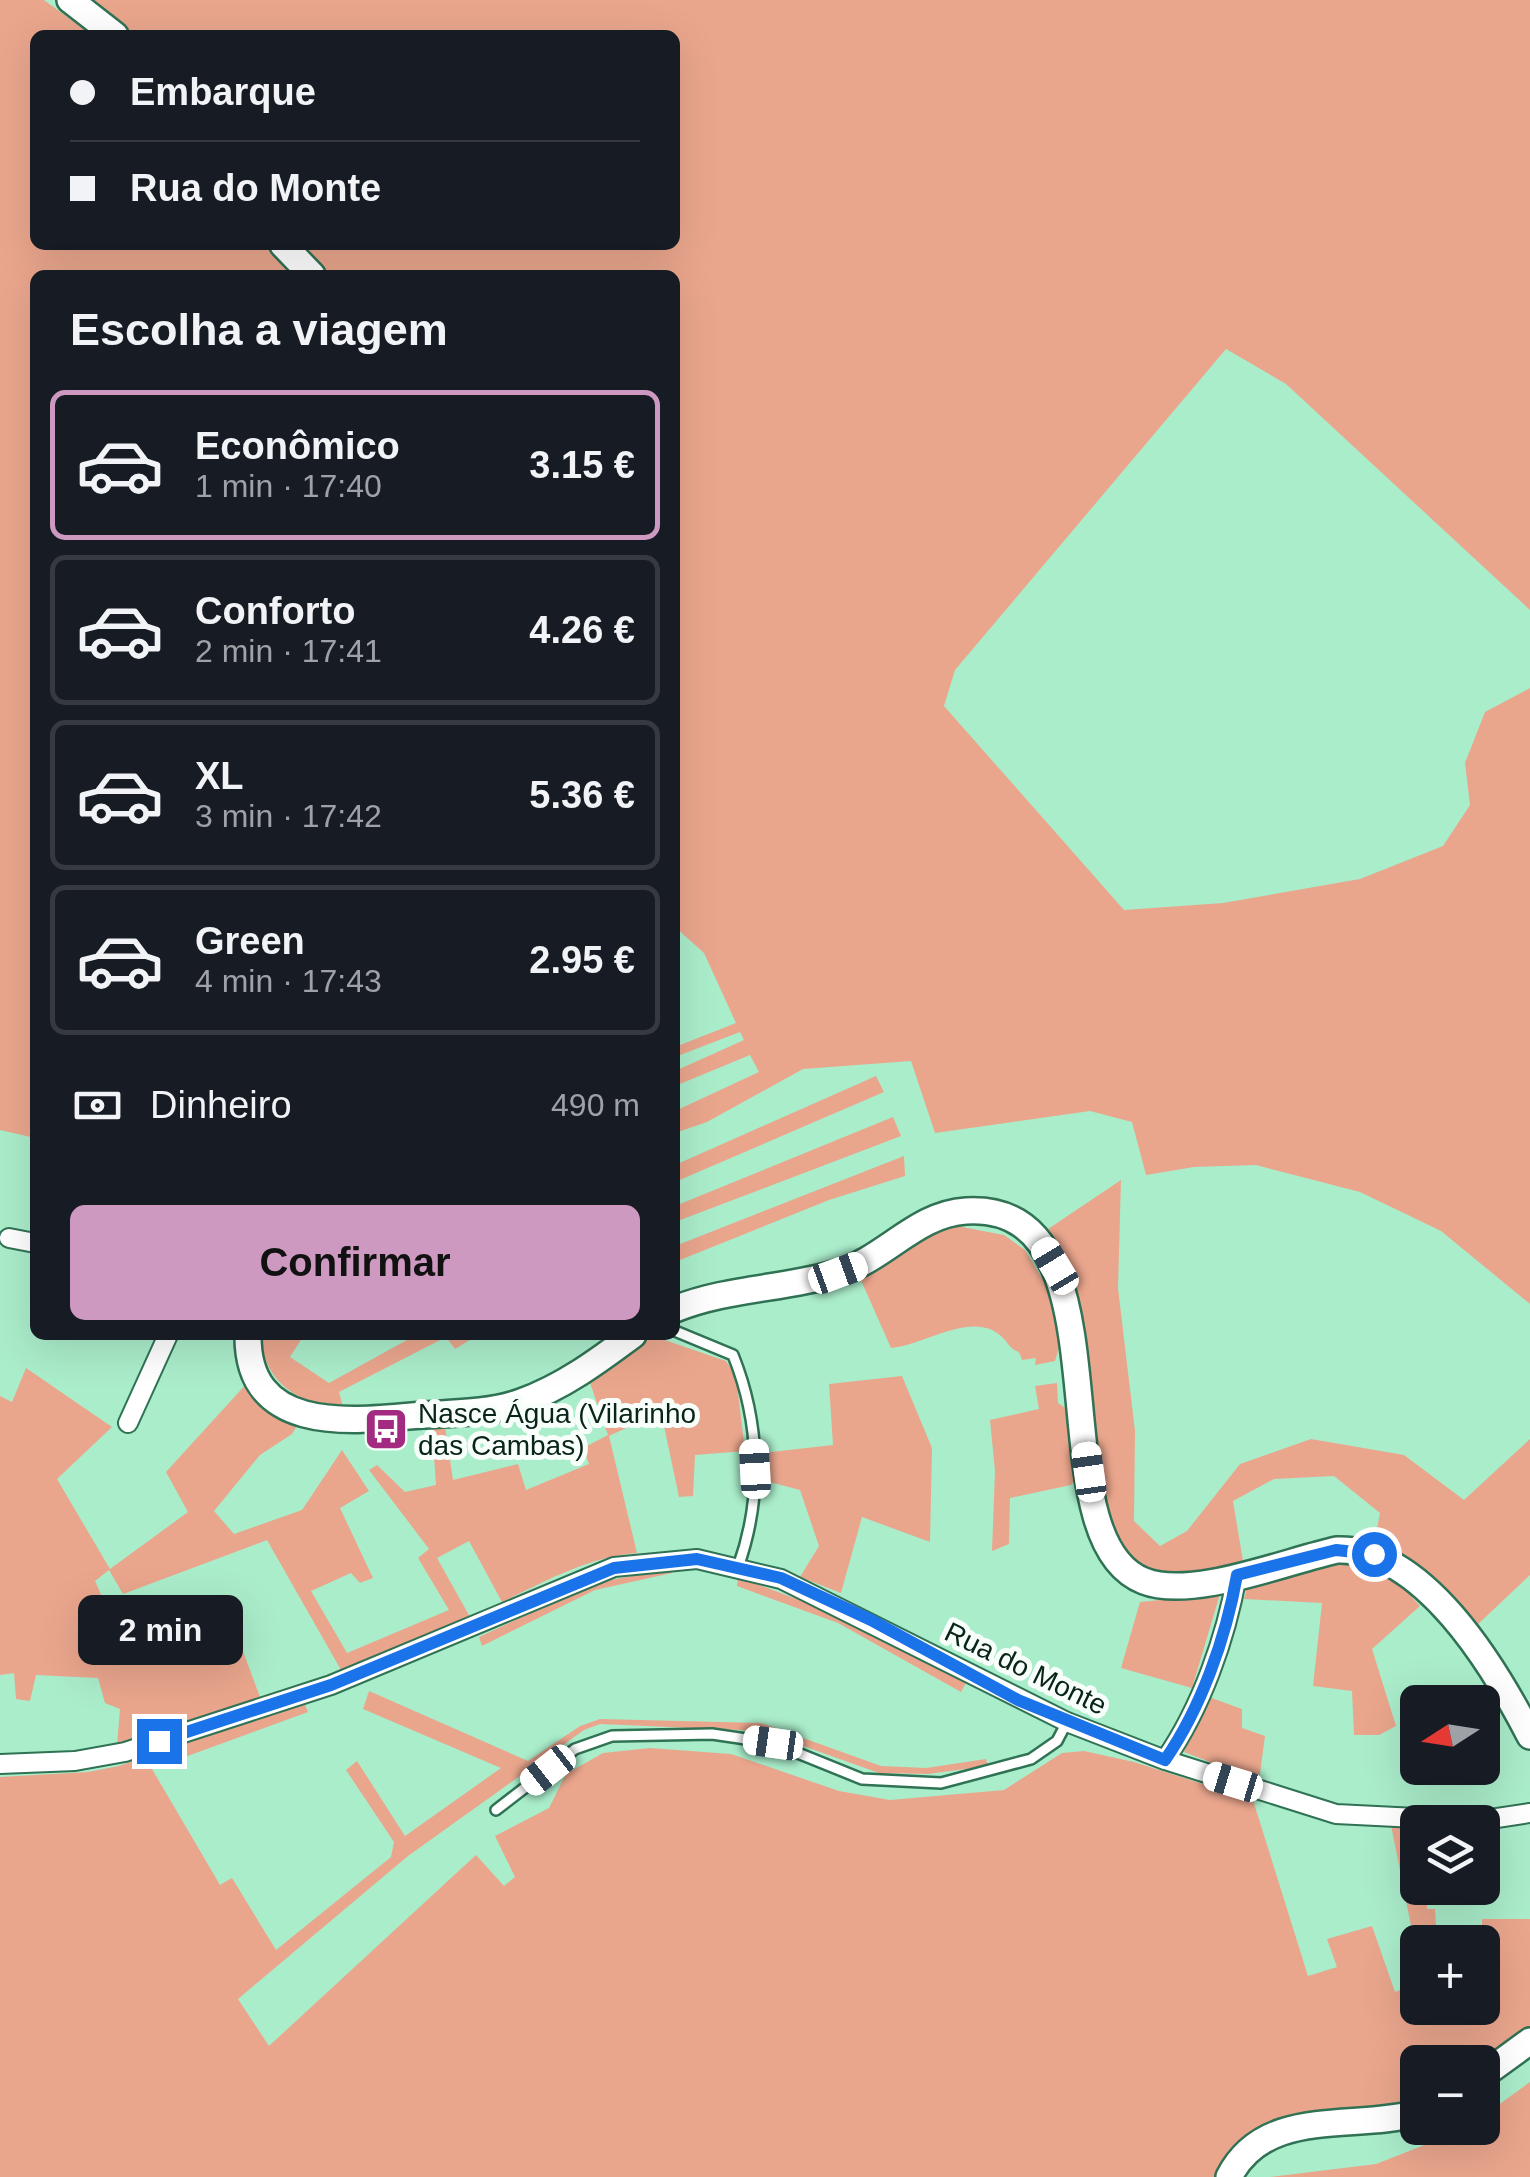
<!DOCTYPE html>
<html lang="pt">
<head>
<meta charset="utf-8">
<style>
	body { margin:0; font-family:Helvetica,sans-serif; background:#242831; color:#f1f3f6; height:100vh; display:flex; flex-direction:column; font-size:38px; white-space:nowrap }
	* { box-sizing:border-box; margin:0 }
	p { font-size:32px; color:#9ea1a6 }
	.icon { flex:none; width:55px; height:55px; fill:none; stroke:currentColor; stroke-width:2; stroke-linecap:round; stroke-linejoin:round }
	.map { position:relative; flex:1; overflow:hidden }
	.side { position:absolute; left:30px; top:270px; width:650px; height:1070px; display:flex; flex-direction:column; background:#171b24; border-radius:15px; box-shadow:0 10px 40px #0002 }
	.side>* { flex:none }
	.guide { position:absolute; left:30px; top:30px; width:650px; height:220px; border-radius:15px; box-shadow:0 10px 40px #0002; display:grid; align-content:center; height:220px; padding:0 40px; background:#171b24 }
	.needle { width:65px; rotate:258deg }
	.buttons { position:absolute; left:1400px; top:1685px; display:grid; gap:20px }
	.buttons a { display:grid; place-items:center; width:100px; height:100px; border-radius:15px; background:#171b24; box-shadow:0 10px 40px #0002; font-size:50px }
	.end { position:absolute; width:45px; height:45px; margin:-22px; border:12px solid #1a73e8; background:#fff; box-shadow:0 0 0 5px #fff }
	.from { border-radius:50% }
	.bubble { position:absolute; height:70px; border-radius:15px; background:#171b24; box-shadow:0 10px 40px #0002; font-size:32px; font-weight:600; line-height:70px; text-align:center }
	.car { position:absolute; width:30px; height:60px; margin:-30px -15px; border-radius:12px; box-shadow:0 0 8px 2px #0007; background:linear-gradient(#fff 24%,#345 0 40%,#fff 0 76%,#345 0 86%,#fff 0) }
	.guide b { display:flex; align-items:center; gap:35px; height:95px; font-size:38px }
	.guide b+b { border-top:2px solid #363941 }
	.guide i { width:25px; height:25px; background:#f1f3f6 }
	ul { padding:0; list-style:none }
	li { display:flex; align-items:center; gap:30px; height:150px; margin:0 20px 15px; padding:0 20px; border:5px solid #363941; border-radius:15px }
	li div { flex:1 }
	li b { display:block; font-size:38px }
	li em { font-style:normal; font-weight:600 }
	li.active { border-color:#ce99c1 }
	li>.icon { width:90px; height:90px; stroke-width:1.5 }
	h2 { padding:0 40px; font-size:45px; line-height:120px }
	.pay { display:flex; align-items:center; gap:25px; height:110px; padding:0 40px; font-size:38px }
	.pay p { margin-inline-start:auto }
	.action { display:flex; gap:20px; margin-top:auto; padding:20px 40px }
	.action a { flex:1; height:115px; border-radius:15px; background:#ce99c1; color:#111; font-size:40px; font-weight:600; line-height:115px; text-align:center }
	.map>svg:first-child { display:block }
	.green { fill:#eaa68d }
	.lines { fill:none; stroke-linecap:round; stroke-linejoin:round }
	.lane-casing { stroke:#307254; stroke-width:14 }
	.street-casing { stroke:#307254; stroke-width:22 }
	.secondary-casing { stroke:#307254; stroke-width:30 }
	.lane { stroke:#fff; stroke-width:9 }
	.street { stroke:#fff; stroke-width:18 }
	.secondary { stroke:#fff; stroke-width:25 }
	.route { stroke:#1a73e8; stroke-width:12 }
	.labels { text-anchor:middle; stroke-width:10; stroke-linejoin:round; paint-order:stroke }
	.poi-label { font-size:28px; fill:#092418; stroke:#f8fffb; text-anchor:start }
	.street-label { font-size:28px; fill:#092418; stroke:#f8fffb }
</style>
</head>
<body>
<div class="map">
<svg width="1530" height="2177" viewBox="0 0 1530 2177">
	<rect width="100%" height="100%" fill="#aaedcb"/>
	<path class="green" d="M0,0H44L92,35H35V245H271L292,275H35V1138L0,1130Z
		M90,0H1530V610L1286,384L1226,349L955,670L944,706L1124,910L1223,903L1360,879L1443,846L1470,805L1465,763L1485,712L1530,688V1304L1441,1231L1360,1192L1256,1165L1194,1167L1146,1175L1132,1122L1090,1111L935,1133L911,1061L803,1069L707,1122L675,1133V1111L759,1072L750,1055L675,1086V1071L744,1040L740,1032L675,1057V1047L736,1023L704,953L675,927V275H326L297,245H675V35H134Z
		M876,1076L884,1092L675,1182V1165Z
		M893,1117L901,1136L675,1222V1206Z
		M904,1156L905,1176L829,1200L675,1262V1246Z
		M1121,1180L1118,1288L1135,1431L1134,1521L1160,1546L1187,1531L1240,1464L1311,1439L1404,1455L1464,1500L1530,1439V1575L1475,1627L1411,1562L1374,1544L1380,1513L1334,1476L1274,1479L1233,1501L1243,1561C1173,1579 1131,1591 1105,1508L1073,1273L1048,1229Z
		M957,1226L1004,1235L1025,1250L1053,1297L1061,1341L1055,1361L1035,1365L1036,1358L1022,1360C1019,1348 1016,1354 1008,1344C980,1304 928,1345 891,1348L860,1278L919,1240Z
		M263,1335H278L279,1339L304,1335L290,1357L329,1383L416,1335H478L455,1349L446,1337L339,1392L343,1407C302,1407 259,1380 263,1335Z
		M650,1335L726,1361L736,1376L745,1451L695,1455L693,1496L679,1497L661,1412L609,1436L637,1553C588,1557 546,1581 502,1602L469,1541L437,1558L470,1617L341,1670L267,1540L123,1594L109,1570L95,1581L106,1606L126,1600L145,1642L228,1611L260,1697L117,1745L120,1709L105,1703L98,1678L36,1675L30,1701L16,1699L14,1673L0,1675V1396L12,1402L26,1368L112,1427L57,1479L110,1569L188,1512L166,1472L248,1382L265,1408L297,1426L292,1434L260,1455L214,1511L234,1534L302,1510L342,1450L369,1491L340,1508L373,1578L360,1583L351,1573L311,1591L347,1653L449,1610L418,1558L429,1549L369,1470L377,1465L405,1492L436,1485L432,1427L445,1426L453,1480L518,1464L526,1490L589,1464L583,1448L608,1435L589,1380Z
		M902,1376L932,1448L930,1542L862,1517L841,1593L800,1577L819,1546L800,1490L762,1480L761,1453L833,1445L829,1384Z
		M1057,1383L1058,1403L1071,1412L1082,1471L1071,1485L1010,1498L1009,1544L992,1551L995,1471L990,1420L1039,1409L1035,1386Z
		M1353,1559L1391,1574L1420,1606L1372,1649L1396,1726L1379,1735H1354L1352,1691L1313,1686L1322,1603L1244,1599L1248,1582Z
		M672,1568V1573L595,1590L482,1646L479,1637L596,1583Z
		M738,1577L839,1615L966,1683L961,1692L838,1623L737,1586Z
		M1220,1594L1192,1688L1121,1668L1140,1602Z
		M369,1691L528,1761L580,1726L600,1719L761,1723L881,1766L926,1768L986,1759L988,1766L928,1774L879,1773L761,1731L600,1724L584,1730L408,1856L238,1999L269,2046L476,1855L504,1886L515,1877L495,1836L549,1808L566,1774L603,1753L650,1748L731,1754L839,1791L890,1800L1004,1790L1062,1753L1084,1751L1134,1762L1253,1800L1308,1976L1337,1967L1327,1939L1372,1926L1395,1992L1417,1983L1418,2008H1482V1919H1530V2026L1482,2062H1418L1417,2101L1399,2108C1334,2114 1246,2104 1222,2177H0V1777L88,1772L119,1766L304,1702L308,1712L152,1769L220,1885L232,1878L276,1950L391,1857L394,1842L346,1770L357,1761L405,1836L501,1768L363,1709Z
		M1206,1696L1242,1709V1728L1265,1736L1259,1781L1184,1752Z
		M1391,1825L1417,1826L1418,1888H1427V1909H1435L1437,1942H1418L1417,1956Z
		M1530,2082V2177H1269L1376,2164L1468,2128H1482L1483,2116Z"/>
	<g class="lines">
		<g class="lane-casing">
			<path id="lane" d="M675,1331L733,1355C760,1422 763,1498 738,1567
				M496,1810L575,1749L612,1736L712,1734L773,1743L862,1779L941,1783L1031,1759L1057,1741L1067,1722"/>
		</g>
		<g class="street-casing">
			<path id="street" d="M9,1238L35,1243
				M128,1423L168,1335
				M1165,1760C1201,1708 1226,1638 1237,1575
				M0,1764L75,1761L125,1752L331,1685L614,1567L697,1559L781,1579L1067,1722L1165,1760L1336,1814L1477,1821L1530,1813"/>
		</g>
		<g class="secondary-casing">
			<path id="secondary" d="M70,0L115,35
				M283,245L312,275
				M675,1309C727,1288 784,1289 838,1273C885,1259 916,1214 966,1211C1136,1201 1032,1538 1144,1581C1192,1600 1286,1561 1337,1550C1423,1547 1495,1668 1530,1736
				M248,1335C247,1436 354,1421 422,1415C455,1413 490,1413 521,1402C563,1387 598,1361 633,1335
				M1482,2076L1530,2041
				M1229,2177C1265,2106 1353,2131 1418,2113"/>
		</g>
		<use href="#lane" class="lane"/>
		<use href="#street" class="street"/>
		<use href="#secondary" class="secondary"/>
	</g>
	<g class="lines">
		<path class="route" d="M159,1741L331,1685L614,1568L697,1559L781,1578L871,1620L1018,1700L1165,1760C1201,1708 1226,1638 1237,1575L1336,1550L1374,1554"/>
	</g>
	<defs>
		<g id="bus-square" transform="scale(2.25)"><rect x="-9" y="-9" width="18" height="18" rx="4" fill="#a32a81" stroke="#f8fffb"/><path d="M-5-6H5V4H4V6H2V4H-2V6H-4V4H-5ZM-3.5-4V0h7V-4ZM-3.5 1.2v1.5H-2V1.2ZM2 1.2v1.5H3.5V1.2Z" fill="#fff"/></g>
	</defs>
	<g fill-rule="evenodd">
		<use href="#bus-square" x="386" y="1429"/>
	</g>
	<g class="labels">
		<g class="poi-label">
			<text x="418" y="1423">Nasce Água (Vilarinho<tspan x="418" dy="32">das Cambas)</tspan></text>
		</g>
		<g class="street-label">
			<text transform="translate(1026 1668) rotate(26)" y="10">Rua do Monte</text>
		</g>
	</g>
</svg>
<div class="buttons">
<a><svg class="needle" viewBox="-14 -14 28 28"><path d="M0-13l5 13h-10z" fill="#e53935"/><path d="M0 13l5-13h-10z" fill="#9ea1a6"/></svg></a>
<a><svg class="icon" aria-label="layers" viewBox="0 0 24 24"><path d="M12 4l9 5-9 5-9-5zM3 14l9 5 9-5"/></svg></a>
<a>+</a>
<a>−</a>
</div>
<i class="end from" style="left:1374px;top:1554px"></i>
<i class="end" style="left:159px;top:1741px"></i>
<div class="bubble" style="left:78px;top:1595px;width:165px">2 min</div>
<i class="car" style="left:1055px;top:1266px;rotate:329deg"></i>
<i class="car" style="left:838px;top:1273px;rotate:70deg"></i>
<i class="car" style="left:755px;top:1469px;rotate:357deg"></i>
<i class="car" style="left:1089px;top:1472px;rotate:352deg"></i>
<i class="car" style="left:773px;top:1743px;rotate:278deg"></i>
<i class="car" style="left:548px;top:1770px;rotate:232deg"></i>
<i class="car" style="left:1233px;top:1782px;rotate:287deg"></i>
<div class="guide">
<b><i class="from"></i>Embarque</b>
<b><i></i>Rua do Monte</b>
</div>
<section class="side">
<h2>Escolha a viagem</h2>
<ul>
<li class="active"><svg class="icon" aria-label="car" viewBox="0 0 24 24"><path d="M5 17H2v-5l4-1 3-4h7l3 4 3 1v5h-3M9 17h6M6 11h13"/><circle cx="7" cy="17" r="2"/><circle cx="17" cy="17" r="2"/></svg><div><b>Econômico</b><p>1 min · 17:40</p></div><em>3.15 €</em></li>
<li><svg class="icon" aria-label="car" viewBox="0 0 24 24"><path d="M5 17H2v-5l4-1 3-4h7l3 4 3 1v5h-3M9 17h6M6 11h13"/><circle cx="7" cy="17" r="2"/><circle cx="17" cy="17" r="2"/></svg><div><b>Conforto</b><p>2 min · 17:41</p></div><em>4.26 €</em></li>
<li><svg class="icon" aria-label="car" viewBox="0 0 24 24"><path d="M5 17H2v-5l4-1 3-4h7l3 4 3 1v5h-3M9 17h6M6 11h13"/><circle cx="7" cy="17" r="2"/><circle cx="17" cy="17" r="2"/></svg><div><b>XL</b><p>3 min · 17:42</p></div><em>5.36 €</em></li>
<li><svg class="icon" aria-label="car" viewBox="0 0 24 24"><path d="M5 17H2v-5l4-1 3-4h7l3 4 3 1v5h-3M9 17h6M6 11h13"/><circle cx="7" cy="17" r="2"/><circle cx="17" cy="17" r="2"/></svg><div><b>Green</b><p>4 min · 17:43</p></div><em>2.95 €</em></li>
</ul>
<div class="pay"><svg class="icon" aria-label="cash" viewBox="0 0 24 24"><path d="M3 7h18v10H3z"/><circle cx="12" cy="12" r="2"/></svg>Dinheiro<p>490 m</p></div>
<div class="action"><a>Confirmar</a></div>
</section>
</div>
</body>
</html>
